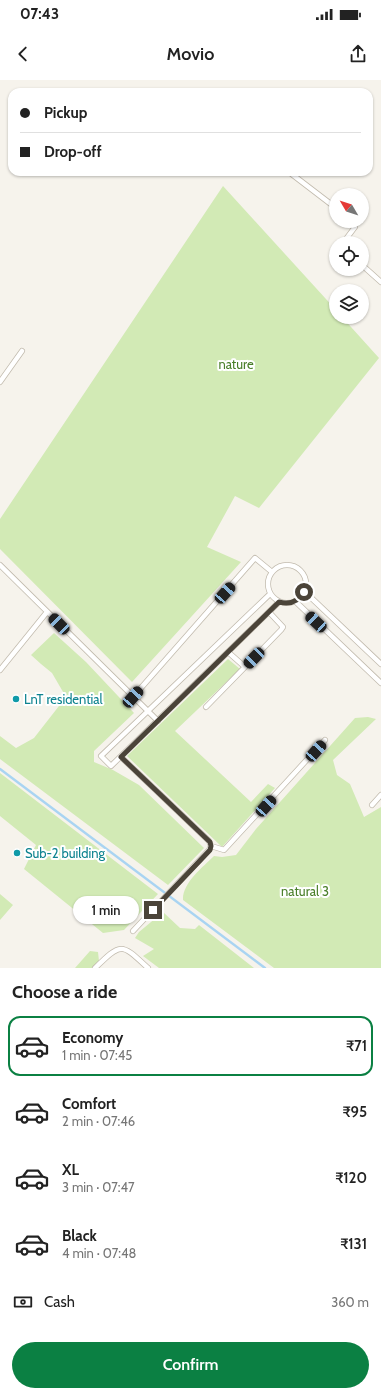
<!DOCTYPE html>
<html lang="en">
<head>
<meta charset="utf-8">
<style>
	body { margin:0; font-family:Cabin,sans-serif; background:#f6f6f6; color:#222; height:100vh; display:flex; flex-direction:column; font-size:15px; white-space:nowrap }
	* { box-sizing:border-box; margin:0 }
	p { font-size:13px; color:#767676 }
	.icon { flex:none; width:22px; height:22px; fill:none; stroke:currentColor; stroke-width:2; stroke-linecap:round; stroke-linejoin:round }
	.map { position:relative; height:888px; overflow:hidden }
	.drawer { display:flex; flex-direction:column; background:#fff; flex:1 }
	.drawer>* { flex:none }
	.hud { position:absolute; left:8px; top:8px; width:365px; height:88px; border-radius:12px; box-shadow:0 1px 3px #0004; display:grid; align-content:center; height:88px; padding:0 12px; background:#fff }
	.needle { width:26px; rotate:309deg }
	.fabs { position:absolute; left:329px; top:108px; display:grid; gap:8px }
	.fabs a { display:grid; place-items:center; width:40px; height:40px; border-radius:50%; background:#fff; box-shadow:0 1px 3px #0004; font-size:20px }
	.end { position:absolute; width:18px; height:18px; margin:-9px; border:5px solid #4b4439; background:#fff; box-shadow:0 0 0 2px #fff }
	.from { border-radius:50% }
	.bubble { position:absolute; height:28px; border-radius:14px; background:#fff; box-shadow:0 1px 3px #0004; font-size:13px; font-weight:600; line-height:28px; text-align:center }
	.car { position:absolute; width:12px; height:24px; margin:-12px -6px; border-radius:5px; box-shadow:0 0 3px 1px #0007; background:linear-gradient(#222 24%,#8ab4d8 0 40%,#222 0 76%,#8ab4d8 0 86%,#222 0) }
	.hud b { display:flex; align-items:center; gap:14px; height:38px; font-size:15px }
	.hud b+b { border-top:1px solid #e0e0e0 }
	.hud i { width:10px; height:10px; background:#222 }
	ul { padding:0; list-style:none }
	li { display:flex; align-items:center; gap:12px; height:60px; margin:0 8px 6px; padding:0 4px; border:2px solid transparent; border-radius:12px }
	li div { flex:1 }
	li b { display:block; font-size:15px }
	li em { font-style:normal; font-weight:600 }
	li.active { border-color:#0b8043 }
	li>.icon { width:36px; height:36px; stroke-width:1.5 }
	h2 { padding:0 12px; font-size:18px; line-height:48px }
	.pay { display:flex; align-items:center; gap:10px; height:44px; padding:0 12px; font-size:15px }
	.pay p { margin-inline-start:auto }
	.cta { display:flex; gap:8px; margin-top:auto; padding:8px 12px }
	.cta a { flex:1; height:46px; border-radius:24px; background:#0b8043; color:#fff; font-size:16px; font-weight:600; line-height:46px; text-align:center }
	.status { display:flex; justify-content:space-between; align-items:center; height:28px; padding:0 20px; background:#fff; direction:ltr }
	.status svg { height:11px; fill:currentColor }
	header { display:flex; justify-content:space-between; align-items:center; height:52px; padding:0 12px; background:#fff; font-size:18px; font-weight:600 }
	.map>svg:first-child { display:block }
	.green { fill:#d2eab5 }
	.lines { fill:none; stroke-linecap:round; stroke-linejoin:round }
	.stream { stroke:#a9d4f2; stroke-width:2.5 }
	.lane-casing { stroke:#c2bbae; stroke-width:6 }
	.lane { stroke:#fff; stroke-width:4.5 }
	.route { stroke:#4b4439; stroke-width:5 }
	.culture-dot { fill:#0f9aa8; stroke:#fff; stroke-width:1.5 }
	.labels { text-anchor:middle; stroke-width:4; stroke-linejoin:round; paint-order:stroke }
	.park-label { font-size:13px; fill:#4a7f2a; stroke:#fff }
	.culture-label { font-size:13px; fill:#0d838f; stroke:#fff; text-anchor:start }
</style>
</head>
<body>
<div class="status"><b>07:43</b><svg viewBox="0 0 49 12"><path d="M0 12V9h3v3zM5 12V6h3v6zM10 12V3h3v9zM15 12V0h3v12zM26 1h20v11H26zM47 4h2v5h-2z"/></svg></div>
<header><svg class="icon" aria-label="back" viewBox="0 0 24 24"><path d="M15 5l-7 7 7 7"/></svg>Movio<svg class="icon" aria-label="share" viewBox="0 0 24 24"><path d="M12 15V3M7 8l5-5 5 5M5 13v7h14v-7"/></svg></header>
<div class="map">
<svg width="381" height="888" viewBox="0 0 381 888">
	<rect width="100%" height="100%" fill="#f6f3ec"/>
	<path class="green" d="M223,106L336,230V237H342L379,278L259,428L235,416L207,467L241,482L132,602L0,469V439Z
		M54,553L86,582L134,633L94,671V682L113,690L139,705L204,768L168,805L0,679V656L16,668L34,658L66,617L52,593L41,584L31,575Z
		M228,579L240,589L175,651L251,722L268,704L275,708L222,767L127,676Z
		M368,637L376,639L333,680L337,695L350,704L364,737L381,727V888H274L183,820C182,803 203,787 214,776L222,777L236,775L256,749L355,638Z
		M0,693L158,814L124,850L103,853L24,789L36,765L0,736Z
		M0,814L13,825L0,840Z
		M163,832L180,848L195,849L199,845L254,888H159L143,876L154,869L135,858L139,852Z
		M90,871L98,872L99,881L92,888H75Z"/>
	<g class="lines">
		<path class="stream" d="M0,689L265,888"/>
		<g class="lane-casing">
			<path id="lane" d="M289,92L336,128
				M343,163L355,147V142L354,141
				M362,185L381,202
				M0,302L22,271
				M268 504a19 19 0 1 1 38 0a19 19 0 1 1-38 0Z
				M0,485L158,641
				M304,511L381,584
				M270,514L101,676L111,686L279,522
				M295,521L381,603
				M228,572L245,587
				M0,590L47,532
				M133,617L255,478L272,492
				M206,627L281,550L283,547L269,532
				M121,677L209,761L211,766L224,770L325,660
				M372,725L381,715
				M133,851L209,770L211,766
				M95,888C122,862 121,863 148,888"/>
		</g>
		<use href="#lane" class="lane"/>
	</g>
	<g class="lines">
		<path class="route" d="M153,830L210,770L211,766L210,762L121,677L279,522C290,525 298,522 304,512"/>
	</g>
	<g class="culture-dot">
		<circle cx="16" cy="619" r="4"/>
		<circle cx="17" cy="773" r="4"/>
	</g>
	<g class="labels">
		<g class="park-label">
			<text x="236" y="289">nature</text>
			<text x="305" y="816">natural 3</text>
		</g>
		<g class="culture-label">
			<text x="24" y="624">LnT residential</text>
			<text x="25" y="778">Sub-2 building</text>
		</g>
	</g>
</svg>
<div class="fabs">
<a><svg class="needle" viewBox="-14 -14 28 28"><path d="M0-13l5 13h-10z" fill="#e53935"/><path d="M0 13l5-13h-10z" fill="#767676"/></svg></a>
<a><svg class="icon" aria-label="locate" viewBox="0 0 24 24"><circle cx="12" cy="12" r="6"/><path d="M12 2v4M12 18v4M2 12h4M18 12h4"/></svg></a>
<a><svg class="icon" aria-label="layers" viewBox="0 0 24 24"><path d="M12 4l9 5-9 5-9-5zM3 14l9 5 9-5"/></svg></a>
</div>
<i class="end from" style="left:304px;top:512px"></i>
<i class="end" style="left:153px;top:830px"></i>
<div class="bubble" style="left:73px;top:816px;width:66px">1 min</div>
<i class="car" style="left:225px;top:513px;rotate:42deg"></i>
<i class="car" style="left:316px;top:542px;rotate:313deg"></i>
<i class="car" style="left:59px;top:544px;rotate:315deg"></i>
<i class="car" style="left:254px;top:578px;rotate:224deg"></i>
<i class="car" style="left:133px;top:617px;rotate:42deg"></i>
<i class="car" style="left:316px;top:671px;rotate:42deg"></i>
<i class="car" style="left:266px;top:726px;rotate:42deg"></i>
<div class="hud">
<b><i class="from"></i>Pickup</b>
<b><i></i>Drop-off</b>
</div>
</div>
<section class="drawer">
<h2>Choose a ride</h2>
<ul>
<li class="active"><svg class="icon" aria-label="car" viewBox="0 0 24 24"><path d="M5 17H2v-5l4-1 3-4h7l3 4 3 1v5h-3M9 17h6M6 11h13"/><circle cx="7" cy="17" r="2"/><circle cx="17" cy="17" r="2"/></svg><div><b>Economy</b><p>1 min · 07:45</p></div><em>₹71</em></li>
<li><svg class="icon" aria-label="car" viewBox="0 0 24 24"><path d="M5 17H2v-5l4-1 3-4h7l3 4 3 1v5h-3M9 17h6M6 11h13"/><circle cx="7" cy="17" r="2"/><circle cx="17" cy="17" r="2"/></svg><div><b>Comfort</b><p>2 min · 07:46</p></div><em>₹95</em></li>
<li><svg class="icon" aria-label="car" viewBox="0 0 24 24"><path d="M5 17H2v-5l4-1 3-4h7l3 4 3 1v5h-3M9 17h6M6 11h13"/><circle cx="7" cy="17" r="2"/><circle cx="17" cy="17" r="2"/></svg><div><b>XL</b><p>3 min · 07:47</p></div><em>₹120</em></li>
<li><svg class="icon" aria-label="car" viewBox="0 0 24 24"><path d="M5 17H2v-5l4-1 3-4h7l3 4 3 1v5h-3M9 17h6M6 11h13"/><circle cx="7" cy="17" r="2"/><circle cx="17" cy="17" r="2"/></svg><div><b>Black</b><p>4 min · 07:48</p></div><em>₹131</em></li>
</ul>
<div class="pay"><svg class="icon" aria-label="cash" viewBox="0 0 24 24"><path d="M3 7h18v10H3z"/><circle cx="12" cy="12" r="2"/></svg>Cash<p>360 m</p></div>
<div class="cta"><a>Confirm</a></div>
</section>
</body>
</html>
